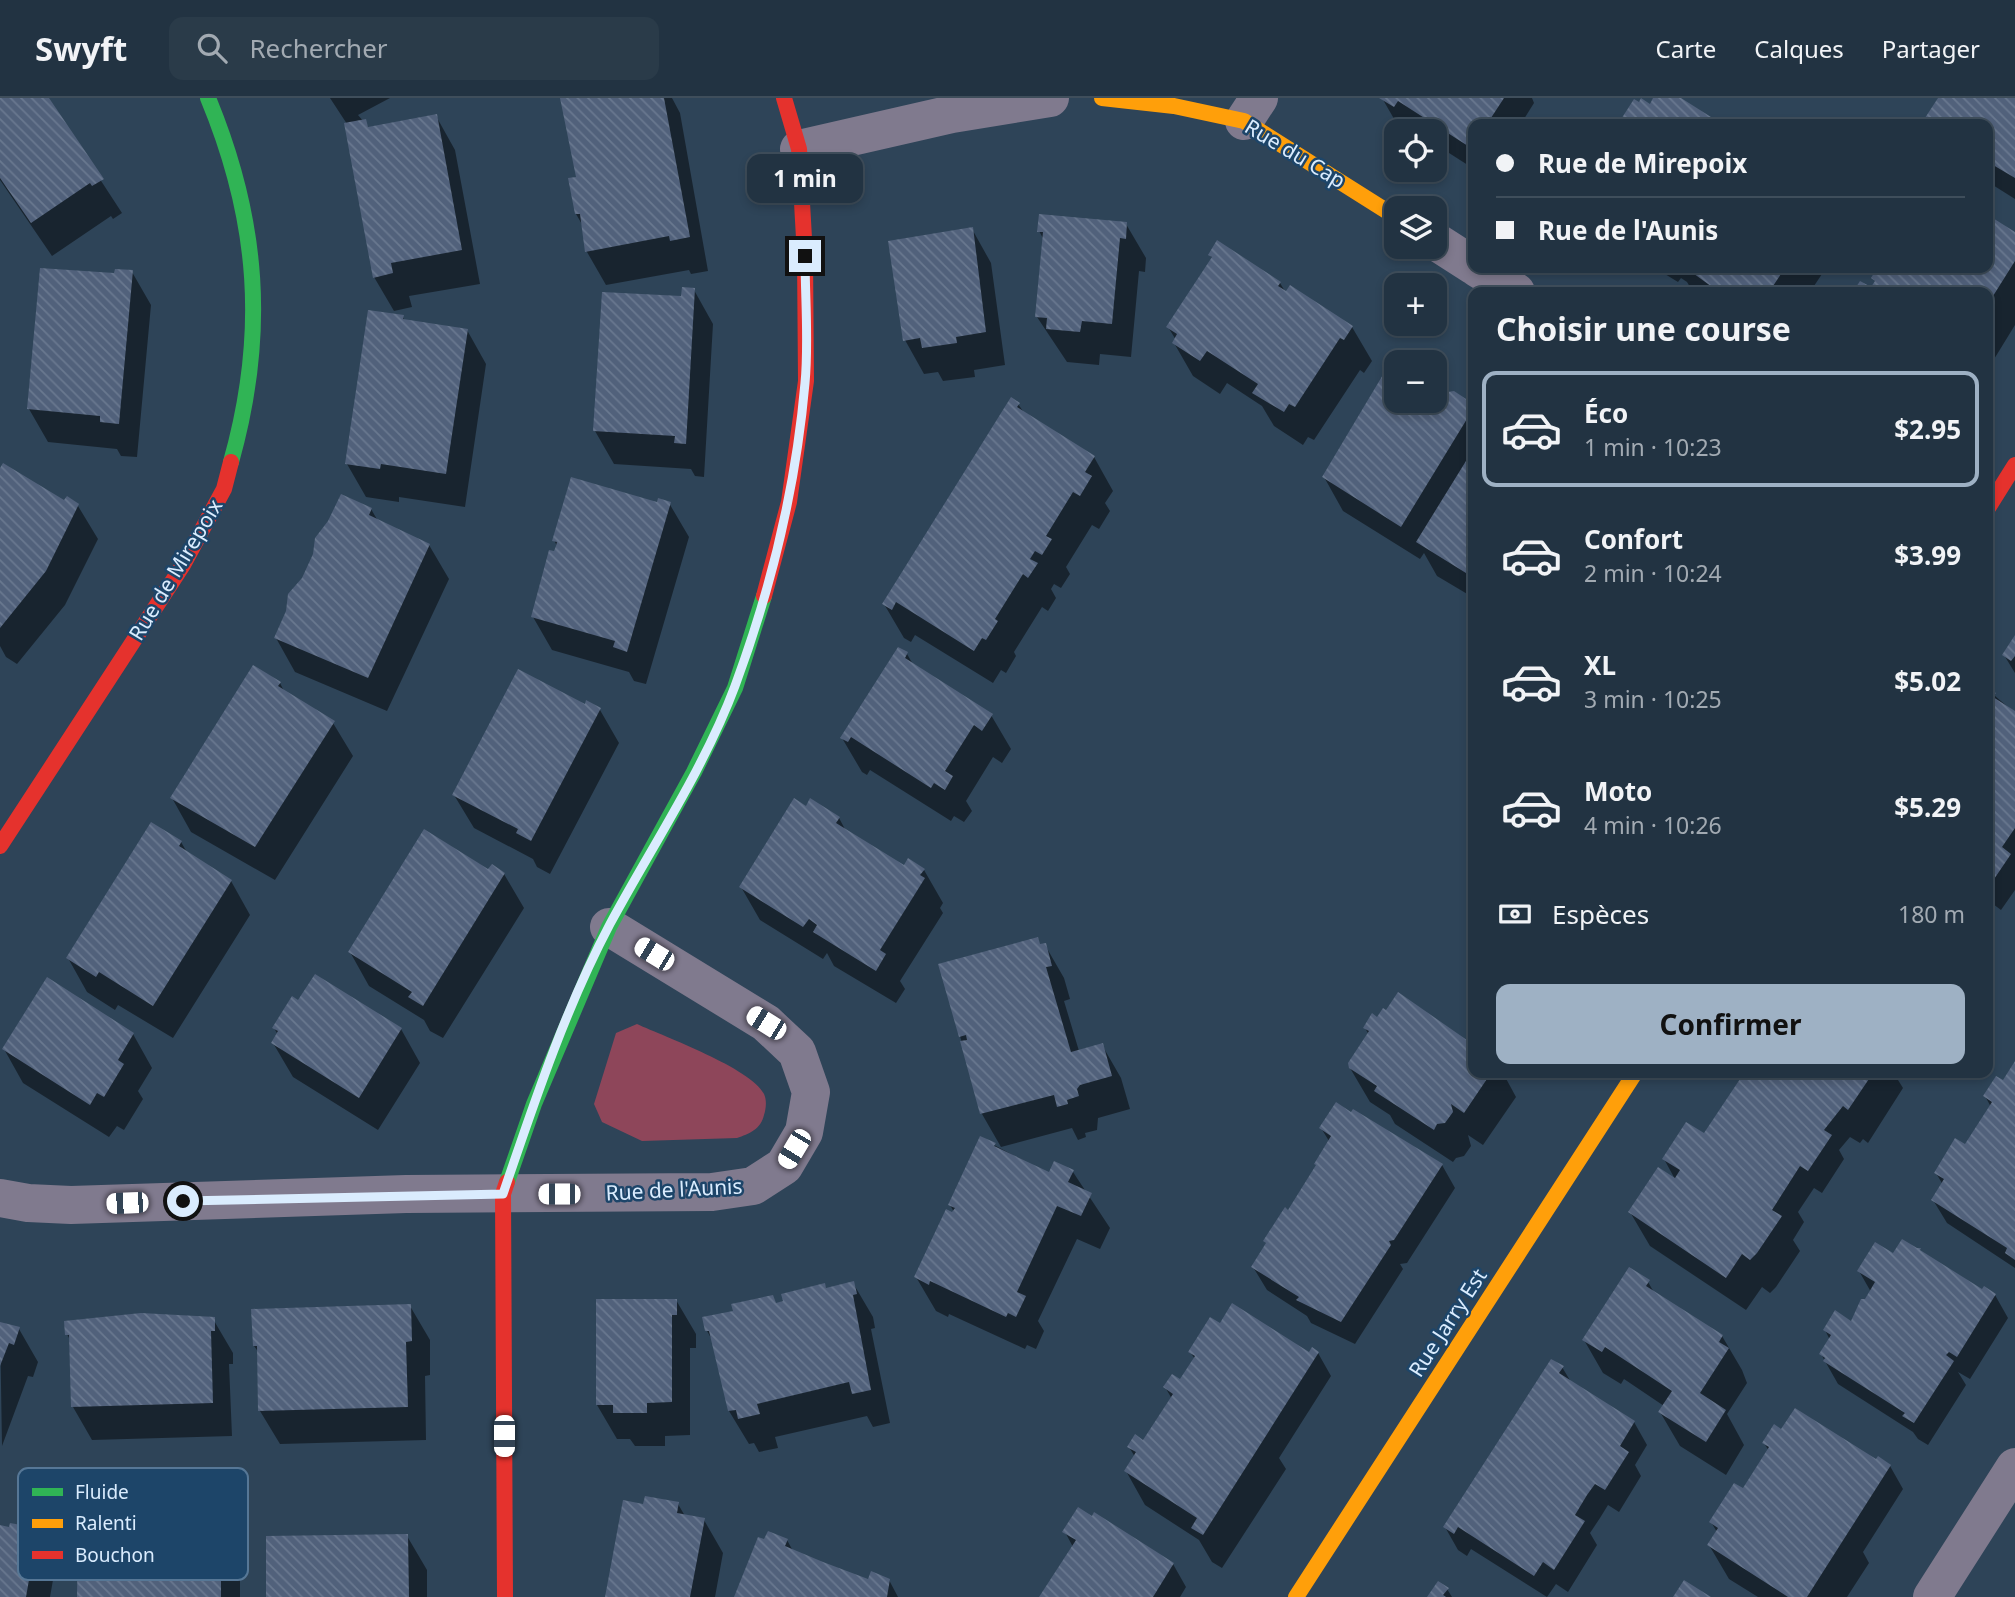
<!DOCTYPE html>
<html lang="fr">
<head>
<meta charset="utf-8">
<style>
	body { margin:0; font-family:"Noto Sans",sans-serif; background:#2a3b49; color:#f1f3f6; height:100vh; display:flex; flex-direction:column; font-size:26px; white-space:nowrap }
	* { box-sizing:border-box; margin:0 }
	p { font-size:23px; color:#a2aab2 }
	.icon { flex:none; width:38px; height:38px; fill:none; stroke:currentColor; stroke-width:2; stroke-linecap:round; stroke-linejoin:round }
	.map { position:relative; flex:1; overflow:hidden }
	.sheet { position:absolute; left:1468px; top:189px; width:525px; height:791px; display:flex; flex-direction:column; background:#223342; border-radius:14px; box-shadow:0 4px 10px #0003,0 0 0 2px #3f4e5b }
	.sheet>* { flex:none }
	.banner { position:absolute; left:1468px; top:21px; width:525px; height:154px; border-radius:14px; box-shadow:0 4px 10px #0003,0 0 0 2px #3f4e5b; display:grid; align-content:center; height:154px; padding:0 28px; background:#223342 }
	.fabs { position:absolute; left:1384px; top:21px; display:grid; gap:14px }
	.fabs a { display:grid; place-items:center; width:63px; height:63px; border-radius:14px; background:#223342; box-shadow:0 4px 10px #0003,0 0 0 2px #3f4e5b; font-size:35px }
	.end { position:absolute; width:32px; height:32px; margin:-16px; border:9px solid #daecfe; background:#111; box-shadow:0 0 0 4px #111 }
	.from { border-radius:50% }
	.bubble { position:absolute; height:49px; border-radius:14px; background:#223342; box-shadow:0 4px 10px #0003,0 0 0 2px #3f4e5b; font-size:23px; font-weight:700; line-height:49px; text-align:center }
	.car { position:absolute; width:21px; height:42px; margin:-21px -10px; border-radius:9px; box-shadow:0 0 5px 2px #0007; background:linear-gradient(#fff 24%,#345 0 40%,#fff 0 76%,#345 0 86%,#fff 0) }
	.banner b { display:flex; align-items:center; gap:24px; height:66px; font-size:26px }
	.banner b+b { border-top:2px solid #3f4e5b }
	.banner i { width:18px; height:18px; background:#f1f3f6 }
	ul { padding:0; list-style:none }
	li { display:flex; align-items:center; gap:21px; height:116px; margin:0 14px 10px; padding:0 14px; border:4px solid transparent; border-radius:14px }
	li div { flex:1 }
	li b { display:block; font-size:26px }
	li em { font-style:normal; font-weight:700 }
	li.selected { border-color:#9eb1c4 }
	li>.icon { width:63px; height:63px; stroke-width:1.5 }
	h2 { padding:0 28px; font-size:32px; line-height:84px }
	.pay { display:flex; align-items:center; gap:18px; height:77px; padding:0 28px; font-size:26px }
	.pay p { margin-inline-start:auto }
	.cta { display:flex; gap:14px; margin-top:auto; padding:14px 28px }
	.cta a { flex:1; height:80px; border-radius:14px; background:#9eb1c4; color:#111; font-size:28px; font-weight:700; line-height:80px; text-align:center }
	header { display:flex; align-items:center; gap:42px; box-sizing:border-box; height:98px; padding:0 35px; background:#223342; border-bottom:2px solid #3f4e5b }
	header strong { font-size:33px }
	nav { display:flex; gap:38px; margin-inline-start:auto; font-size:24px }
	.search { width:490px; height:63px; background:#2a3b49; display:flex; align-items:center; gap:18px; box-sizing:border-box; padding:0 24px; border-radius:14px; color:#a2aab2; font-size:26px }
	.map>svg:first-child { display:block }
	.green { fill:#8e465a }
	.shadow { fill:#0007 }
	.building { fill:url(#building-back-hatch) }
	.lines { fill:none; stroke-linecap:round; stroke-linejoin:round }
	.street { stroke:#807a8e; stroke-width:38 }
	.fast { stroke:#30b455; stroke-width:16 }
	.slow { stroke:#ff9f0a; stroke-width:16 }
	.jam { stroke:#e5322d; stroke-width:16 }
	.route { stroke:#daecfe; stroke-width:9 }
	.labels { text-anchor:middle; stroke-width:5; stroke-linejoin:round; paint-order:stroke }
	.street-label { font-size:21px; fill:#daecfe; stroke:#1d4569 }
	.key { fill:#1d4569; stroke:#567796; stroke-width:2 }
	.key-label { font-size:19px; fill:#daecfe }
</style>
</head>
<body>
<header>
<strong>Swyft</strong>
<div class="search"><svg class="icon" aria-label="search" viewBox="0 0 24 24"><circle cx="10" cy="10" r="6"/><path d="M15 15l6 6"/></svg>Rechercher</div>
<nav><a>Carte</a><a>Calques</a><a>Partager</a></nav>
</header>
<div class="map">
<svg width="2015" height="1499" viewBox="0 0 2015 1499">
	<defs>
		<pattern id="building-back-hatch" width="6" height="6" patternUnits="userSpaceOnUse" patternTransform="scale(1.75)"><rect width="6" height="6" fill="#51617b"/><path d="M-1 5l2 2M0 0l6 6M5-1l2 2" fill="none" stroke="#69788f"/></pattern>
	</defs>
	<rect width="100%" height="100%" fill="#2e4458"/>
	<path class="green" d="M637,926C665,939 751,970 764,996C767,1002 766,1011 764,1017C761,1031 749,1036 737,1040L642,1043L602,1024L594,1006L616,935Z"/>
	<path class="shadow" d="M0,0H47L122,115L113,121L111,118L52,158L0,82Z
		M330,0H390L358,17L370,31L436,18L455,52L480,186L409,198L412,209L394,213L374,179L347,26Z
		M570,0H672L680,15L708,173L691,176L689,172L606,187L587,154L583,128L576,116L578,81Z
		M1382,0H1532L1534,5L1524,21L1527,26H1474V71L1435,46V33H1401Z
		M1656,0H1678L1710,20L1713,26H1620L1634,4L1650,9Z
		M1940,0H2015V101L1988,84V26H1927L1925,23Z
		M1988,119L2015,136V227L1988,271V194H1855L1861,185L1872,192L1876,185L1873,180L1879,170H1988Z
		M1126,126L1146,160L1145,174L1139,173L1131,259L1100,256L1099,267L1067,264L1037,219L1044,142L1039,133Z
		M972,131L991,165L1005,267L974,272L975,279L943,283L938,274L924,276L905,242Z
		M1210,157L1280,185L1286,195L1352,229L1372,263L1364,275L1360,272L1314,342L1308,339L1303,347L1274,328L1262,308L1227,285L1220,296L1193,278L1174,245L1176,242L1168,229L1213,161Z
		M1655,170H1826L1810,194H1693L1687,184L1681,180L1678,184Z
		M132,174L151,207L137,359L121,358L117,351L48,344L29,311L116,177Z
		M694,192L713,226L704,379L695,378L691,371L614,366L595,333L682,200Z
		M403,219L405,224L467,232L486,266L465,409L399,399V404L366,399L347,366Z
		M1396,268V303H1435V294L1465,302L1474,318V500L1437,478L1424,455L1420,461L1343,413L1324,379L1389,271Z
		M1018,306L1025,316L1094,359L1113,393L1105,405L1110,413L1099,431L1092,427L1066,469L1070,476L1061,490L1054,486L1051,491L1056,500L1048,513L1042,509L1014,554L1016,558L1006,575L1001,572L993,585L915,537L911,544L904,540L884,506Z
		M0,373L65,405L78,408L98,441L65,507L17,566L6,559L0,548Z
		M669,405L689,439L646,586L634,583L629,574L552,552L533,519L557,448L554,442L658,406Z
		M371,411L378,423L429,447L449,481L387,613L295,574L276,540Z
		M2015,540V575L2004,557Z
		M907,556L914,568L991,617L1011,651L1002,665L993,659L966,703L972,713L964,724L954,718L951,723L870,672L867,677L862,674L842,640Z
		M280,585L285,595L333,625L353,658L275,782L191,734L172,700Z
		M1988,592L2015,615V792L2001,812L1993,806L1988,813Z
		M585,609L600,612L619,645L550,776L537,769L533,761L474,730L454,697Z
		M806,711L839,720L846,733L905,770L924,772L943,805L940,810L943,815L900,883L905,891L896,905L834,868L827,855L823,861L760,822L741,789Z
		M181,744L188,756L231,783L250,817L173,940L118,907L115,912L87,894L68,860Z
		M489,773L504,776L524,810L443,940L430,933L424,922L369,888L350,854Z
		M1045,847L1064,880L1070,901L1064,903L1079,953L1102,947L1121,980L1130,1011L1098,1020L1097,1032L1085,1035L1086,1039L1078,1042L1072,1030L1001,1049L982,1016L960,938Z
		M274,930L401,931L420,965L378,1032L293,979L273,945L278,937Z
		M1365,930L1474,975H1503L1516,999L1483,1047L1468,1037L1471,1048L1464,1058L1456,1060L1453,1064L1395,1026L1390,1017L1370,1004L1350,970L1369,937Z
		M133,936L152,970L138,993L143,1001L124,1032L117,1028L109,1039L23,985L4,951Z
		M2015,967V1170L1947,1125L1933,1102L1943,1087L1936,1075L1966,1048L1991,1009L1985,998L2004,984Z
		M1746,975H1903L1898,982L1903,990L1868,1045L1863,1041L1860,1045L1850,1039L1839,1052L1844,1061L1822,1095L1814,1090L1798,1114L1804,1124L1793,1142L1800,1153L1776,1189L1770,1195L1762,1189L1746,1212L1650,1148L1630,1114L1676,1083L1664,1061L1704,1038Z
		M1321,1030L1442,1067L1455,1090L1407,1165L1400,1166L1403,1171L1355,1246L1311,1225L1307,1218L1267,1192L1253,1169L1267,1147L1265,1143L1289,1114L1318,1069L1329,1043Z
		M994,1047L1049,1076L1073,1074L1110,1130L1100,1151L1077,1141L1038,1223L1044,1233L1036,1251L1027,1247L1025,1251L949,1216L948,1219L936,1213L916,1179L954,1114L950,1107Z
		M1894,1158L1995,1197L2008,1220L1970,1281L1958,1274L1966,1287L1928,1347L1918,1341L1913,1334L1838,1286L1821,1256L1830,1242L1825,1232L1852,1225L1871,1194L1859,1173Z
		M1648,1184L1655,1196L1722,1238L1742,1272L1747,1285L1727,1316L1744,1347L1726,1377L1680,1348L1660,1314L1664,1308L1624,1281L1621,1286L1603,1275L1584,1242Z
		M853,1185L873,1219L875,1230L871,1231L890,1325L873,1329L867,1318L775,1339L778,1350L759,1354L754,1345L749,1346L729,1313L714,1245L707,1233L824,1187L827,1191Z
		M676,1202L696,1236V1250H690V1337L665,1338V1348H635L630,1341H617L597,1307Z
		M410,1208L430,1242V1277L425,1278L426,1342L280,1346L260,1313L259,1255L254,1248Z
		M213,1221L233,1255V1266H229L232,1338L92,1342L73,1309L71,1244L67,1236Z
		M0,1226L19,1231L38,1264L33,1279L28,1278L2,1348Z
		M1190,1254L1318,1255L1331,1278L1279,1360L1286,1371L1222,1470L1212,1464L1199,1442L1145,1407L1126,1373L1135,1359L1129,1349L1144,1344L1172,1301L1165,1289L1185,1287L1195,1261Z
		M1562,1269L1571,1284L1634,1324L1647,1347L1635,1367L1641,1378L1619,1414L1608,1407L1600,1420L1590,1435L1597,1447L1568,1494L1556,1486L1547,1499L1471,1451L1467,1458L1458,1452L1445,1429Z
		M1764,1345L1876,1363L1890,1368L1903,1391L1863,1454L1869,1465L1847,1499H1758L1729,1481L1709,1447L1717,1434L1711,1424L1744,1393L1769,1353Z
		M678,1406L685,1418L704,1422L723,1455L715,1499H606L645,1408Z
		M102,1428L108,1439H194L215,1428L240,1473V1499H79Z
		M0,1429L37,1431L56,1465L50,1499H0Z
		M1065,1434L1173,1466L1186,1489L1180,1499H1041L1073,1449Z
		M407,1438L427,1472V1499H268Z
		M787,1442L793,1453L869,1483L889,1482L898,1499H736Z
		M1447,1491L1452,1499H1429Z"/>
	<path class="building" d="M0,0H49L104,81L92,88L90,85L31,125L0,80Z
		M560,0H664L690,139L670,143L669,138L585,154L580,116H575L568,80L576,79Z
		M1379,0H1504L1487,26H1474V39L1468,48L1398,3L1394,9Z
		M1641,0L1650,6L1653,0H1681L1711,19L1707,26H1618L1634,1L1639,4Z
		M1938,0H2015V80L1988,64V26H1928L1923,23Z
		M437,16L462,152L391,165L393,175L373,180L344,25L366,21L368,29Z
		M1039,116L1127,124L1126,141L1120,140L1112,226L1082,223L1080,234L1046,231L1047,220L1035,219L1043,134H1037Z
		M1988,117L2015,134V163L1988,206V194H1853L1860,183L1871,189L1875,183L1871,180L1877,170H1988Z
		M973,129L986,234L956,239L957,245L922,250L920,240L903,243L888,143Z
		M1217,142L1281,184L1278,188L1286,193L1290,187L1353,228L1344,242L1340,240L1295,309L1289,306L1284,314L1252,295L1258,286L1207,253L1200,263L1172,245L1177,236L1166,229L1212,159L1208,157Z
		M40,170L114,175L115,171L133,172L119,326L100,324V318L27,311Z
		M1686,170H1785L1769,194H1719Z
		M682,189L695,190L686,346L674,345L675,338L593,333L602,194L681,198Z
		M368,212L404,217L403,221L468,231L446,376L381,366L380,371L345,366Z
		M1396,266V303H1435V292L1441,295L1454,293L1466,301L1470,316L1401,429L1322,379L1387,270Z
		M1011,299L1020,305L1017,309L1095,358L1085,374L1092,378L1080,398L1073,394L1046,438L1052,441L1042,457L1035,453L1030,461L1038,465L1028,480L1023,476L995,521L998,523L986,542L982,540L974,553L896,504L892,512L882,506Z
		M1474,350V480L1416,444Z
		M3,365L64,402L67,398L79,406L46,473L0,530V370Z
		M571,379L657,404L658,400L671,404L627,554L613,549L615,543L531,519L549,452L554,453L556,448L557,444L552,443Z
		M341,396L372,410L369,417L430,446L368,580L274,540L286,513L288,496L302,480L313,456L315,440L328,423Z
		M2015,537V558L2011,563L2002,557Z
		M898,549L908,554L905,560L993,616L982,633L974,627L945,673L953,678L945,692L934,685L931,690L851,639L848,644L840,640Z
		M253,567L281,584L278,588L335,623L255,749L170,700Z
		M518,571L585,606L586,602L601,610L531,743L516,735L518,731L452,697Z
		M1988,590L1996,595L1993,599L2015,613V730L2002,749L2011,756L1988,790Z
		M794,700L806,708L810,700L840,719L836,725L904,767L908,760L925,771L920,777L925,780L880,852L886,856L876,873L813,834L817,827L809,821L803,829L739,789Z
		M151,724L182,743L179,748L232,782L153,908L99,874L96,879L66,860Z
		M424,731L488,771L492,766L505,775L423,908L408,899L412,894L348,854Z
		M1038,839L1040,846L1046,845L1052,868L1046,869L1071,954L1103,945L1112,978L1080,987L1077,991L1079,998L1067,1002L1068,1006L1057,1009L1054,997L980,1016L960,943L967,942L966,937L959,939L938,866Z
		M315,876L402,930L359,1000L271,945L278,933L272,930L292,898L298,902Z
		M47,879L134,935L118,962L124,966L104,999L97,995L90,1007L2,951Z
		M1398,894L1474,947V975H1491L1464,1015L1451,1006L1453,1014L1445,1025L1437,1026L1434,1032L1374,993L1377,988L1349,970L1348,965L1369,933L1363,930L1372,915L1377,919L1383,910L1386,912Z
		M2015,963V1162L2005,1155L2007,1150L1931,1102L1944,1081L1934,1075L1955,1040L1965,1046L1992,1004L1983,998L1996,978L2003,982Z
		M1744,975H1873L1848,1012L1843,1008L1824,1032L1832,1037L1808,1073L1800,1068L1772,1112L1782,1118L1757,1155L1750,1162L1742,1156L1726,1180L1628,1114L1658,1069L1675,1080L1680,1072L1662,1061L1686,1024L1704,1035Z
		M1336,1004L1351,1014L1353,1011L1443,1066L1394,1142L1389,1143L1391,1147L1341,1224L1296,1202L1299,1199L1251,1169L1266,1145L1263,1143L1285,1109L1288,1112L1316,1067L1314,1066L1331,1038L1319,1030Z
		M980,1038L996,1045L994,1048L1049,1074L1054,1063L1074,1072L1068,1084L1092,1095L1081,1118L1057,1108L1017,1194L1026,1198L1016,1219L1008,1215L1006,1219L930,1183L929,1187L914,1179L946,1111L952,1114L955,1110L948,1107Z
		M1902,1141L1917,1150H1921L1920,1152L1982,1191L1984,1188L1996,1196L1957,1259L1949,1254L1946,1257L1954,1263L1914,1325L1902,1318L1905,1315L1823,1263L1825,1260L1819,1256L1831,1237L1823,1232L1835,1212L1851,1223L1861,1201H1865L1875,1184L1857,1173L1875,1144L1893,1155Z
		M1629,1169L1650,1182L1646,1188L1723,1237L1719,1244L1729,1250L1700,1295L1726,1312L1706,1344L1658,1314L1672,1293L1605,1249L1602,1254L1582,1242Z
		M854,1183L857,1196L853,1197L871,1292L852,1296L849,1284L757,1306L760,1316L738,1321L736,1312L728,1313L709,1233H705L702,1219L733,1213L731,1206L773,1197L776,1205L783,1203L781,1196L825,1185L826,1190Z
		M596,1201H677V1217H672V1304L647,1305V1315H613V1307H596Z
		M1232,1205L1309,1254L1312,1249L1319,1254L1203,1437L1191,1430L1197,1420L1124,1373L1136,1354L1127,1349L1135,1336L1143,1342L1173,1296L1163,1289L1172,1276L1180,1281L1195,1258L1188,1254L1210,1219L1220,1225Z
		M411,1206L412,1243L406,1244L408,1309L258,1313L257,1248H253L251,1211Z
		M141,1215L215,1219V1233H211L213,1305L71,1309L69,1237H65L64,1223Z
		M0,1224L20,1229L14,1247L9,1245L0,1268Z
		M1551,1261L1564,1268L1559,1275L1635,1323L1620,1348L1629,1354L1605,1392L1595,1386L1587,1397L1575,1417L1585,1423L1554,1472L1543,1464L1534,1478L1458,1429L1454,1436L1443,1429Z
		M1795,1310L1876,1361L1878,1358L1891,1367L1807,1499H1788L1707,1447L1718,1430L1709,1424L1734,1385L1743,1390L1769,1349L1762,1345L1774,1326L1781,1331Z
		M645,1398L679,1404L677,1415L705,1420L690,1499H605L623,1402L643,1406Z
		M1078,1409L1092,1418L1094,1414L1174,1465L1153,1499H1039L1076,1442L1062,1434Z
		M10,1425L38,1430L26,1499H0V1427L9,1429Z
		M81,1427H103V1437H193V1427H216V1437H221V1499H77L78,1436H81Z
		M768,1433L788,1441L785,1448L823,1464L868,1481L871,1473L890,1481L887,1499H734L758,1439L764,1441Z
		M408,1436L409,1499H266V1438Z
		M1684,1482L1711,1499H1673Z
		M1438,1483L1449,1490L1443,1497L1446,1499H1427Z"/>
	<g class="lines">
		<path class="street" d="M1244,23L1259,0
			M799,51L952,16L1050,0
			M1435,143L1474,168
			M1477,170L1516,194
			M0,1100L28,1105L71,1107L406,1096L712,1094L753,1088L784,1068L804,1034L811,994L797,954L766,925L609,829
			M1932,1499L2015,1369"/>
		<path class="fast" d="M208,0C259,123 267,236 231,364
			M507,1084L534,1006L609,829L694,674L735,590L764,498"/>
		<path class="slow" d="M1102,0L1174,8L1244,23L1396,119
			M1296,1499L1635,975"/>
		<path class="jam" d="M1988,410L2015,367
			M764,498L789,404L806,283L805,158L799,51L784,0
			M0,748L183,467L224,391L231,364
			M505,1499L503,1096L507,1084"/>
	</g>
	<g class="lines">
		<path class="route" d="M183,1103L503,1096C534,1005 565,911 610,826C652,748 704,671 735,588C771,491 796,388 805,285C809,244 805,200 805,158"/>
	</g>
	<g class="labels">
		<g class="street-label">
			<text transform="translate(1295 56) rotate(31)" y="7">Rue du Cap</text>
			<text transform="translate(176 472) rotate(-59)" y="7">Rue de Mirepoix</text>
			<text transform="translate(674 1092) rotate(-3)" y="7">Rue de l'Aunis</text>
			<text transform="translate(1448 1225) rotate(-57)" y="7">Rue Jarry Est</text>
		</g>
	</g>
	<rect x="18" y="1370" width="230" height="112" rx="10" class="key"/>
	<rect x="32" y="1390" width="31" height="8" fill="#30b455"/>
	<rect x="32" y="1421" width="31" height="9" fill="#ff9f0a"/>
	<rect x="32" y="1453" width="31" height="8" fill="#e5322d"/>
	<g class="key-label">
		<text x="75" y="1401">Fluide</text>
		<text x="75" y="1432">Ralenti</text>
		<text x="75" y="1464">Bouchon</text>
	</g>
</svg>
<div class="fabs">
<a><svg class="icon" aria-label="locate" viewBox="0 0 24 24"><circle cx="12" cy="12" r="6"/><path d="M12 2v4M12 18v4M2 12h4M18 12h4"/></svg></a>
<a><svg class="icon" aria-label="layers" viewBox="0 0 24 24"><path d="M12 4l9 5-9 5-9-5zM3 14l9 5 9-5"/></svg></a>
<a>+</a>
<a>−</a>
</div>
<i class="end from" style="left:183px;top:1103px"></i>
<i class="end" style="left:805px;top:158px"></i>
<div class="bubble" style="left:747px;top:56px;width:116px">1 min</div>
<i class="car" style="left:654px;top:856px;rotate:301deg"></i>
<i class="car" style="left:766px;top:925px;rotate:302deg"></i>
<i class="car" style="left:794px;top:1051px;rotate:211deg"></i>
<i class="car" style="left:559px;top:1096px;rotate:270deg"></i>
<i class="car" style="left:127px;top:1105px;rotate:268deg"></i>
<i class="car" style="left:504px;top:1338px;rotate:180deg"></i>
<div class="banner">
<b><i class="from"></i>Rue de Mirepoix</b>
<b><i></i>Rue de l'Aunis</b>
</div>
<section class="sheet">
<h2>Choisir une course</h2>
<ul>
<li class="selected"><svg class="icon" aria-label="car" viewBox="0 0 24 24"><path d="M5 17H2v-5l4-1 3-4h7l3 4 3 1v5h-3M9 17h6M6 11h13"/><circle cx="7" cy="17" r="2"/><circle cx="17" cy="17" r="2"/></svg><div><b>Éco</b><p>1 min · 10:23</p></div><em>$2.95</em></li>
<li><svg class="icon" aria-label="car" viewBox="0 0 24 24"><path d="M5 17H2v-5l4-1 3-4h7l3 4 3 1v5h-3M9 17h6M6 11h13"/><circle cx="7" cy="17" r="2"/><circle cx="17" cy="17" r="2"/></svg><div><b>Confort</b><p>2 min · 10:24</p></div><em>$3.99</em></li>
<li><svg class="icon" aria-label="car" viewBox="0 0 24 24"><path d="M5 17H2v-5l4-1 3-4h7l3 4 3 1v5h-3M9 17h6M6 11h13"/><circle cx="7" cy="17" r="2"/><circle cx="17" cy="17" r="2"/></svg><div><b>XL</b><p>3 min · 10:25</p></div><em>$5.02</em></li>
<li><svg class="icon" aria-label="car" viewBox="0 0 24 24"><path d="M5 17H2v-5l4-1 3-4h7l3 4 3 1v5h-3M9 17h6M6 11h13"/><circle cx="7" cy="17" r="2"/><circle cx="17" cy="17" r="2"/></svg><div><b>Moto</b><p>4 min · 10:26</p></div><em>$5.29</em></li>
</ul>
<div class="pay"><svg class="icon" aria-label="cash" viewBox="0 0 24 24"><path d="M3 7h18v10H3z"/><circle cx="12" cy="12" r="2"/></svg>Espèces<p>180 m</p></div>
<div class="cta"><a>Confirmer</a></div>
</section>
</div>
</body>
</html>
